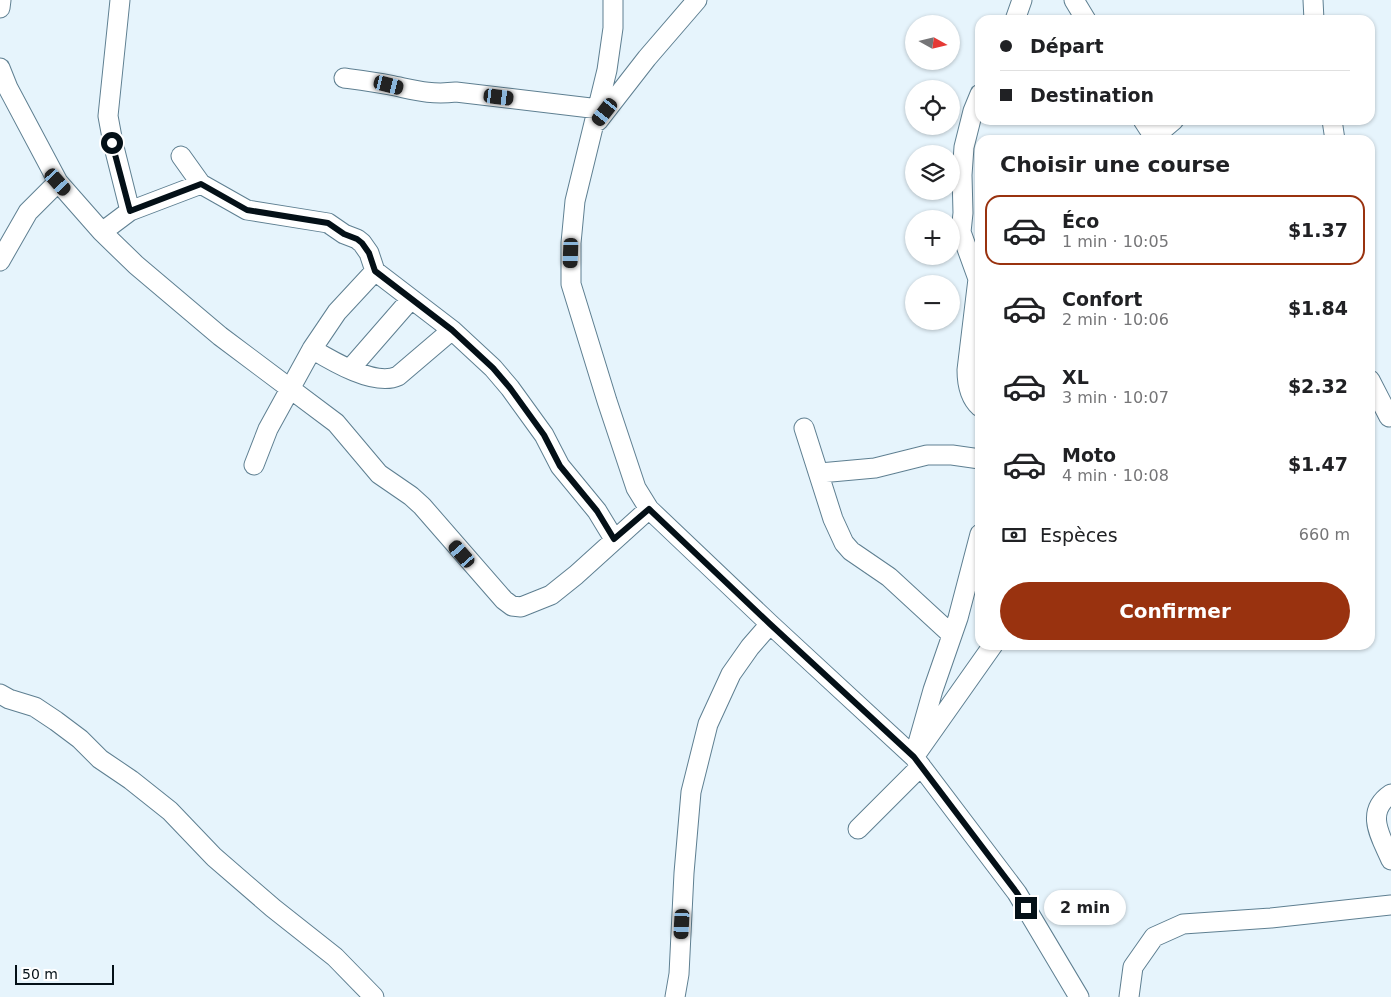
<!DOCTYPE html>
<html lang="fr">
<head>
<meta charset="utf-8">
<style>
	body { margin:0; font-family:"DejaVu Sans",sans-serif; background:#f2f2f2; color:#202124; height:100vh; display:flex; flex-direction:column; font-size:19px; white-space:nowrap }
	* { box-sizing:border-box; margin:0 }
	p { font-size:16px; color:#757577 }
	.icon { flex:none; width:28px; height:28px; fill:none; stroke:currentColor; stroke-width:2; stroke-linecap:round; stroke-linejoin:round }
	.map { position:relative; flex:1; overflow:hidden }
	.details { position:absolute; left:975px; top:135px; width:400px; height:515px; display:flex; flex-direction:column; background:#fff; border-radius:15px; box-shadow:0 1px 4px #0004 }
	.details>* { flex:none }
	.guide { position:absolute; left:975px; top:15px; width:400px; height:110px; border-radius:15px; box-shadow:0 1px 4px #0004; display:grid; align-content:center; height:110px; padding:0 25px; background:#fff }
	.needle { width:32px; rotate:98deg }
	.fabs { position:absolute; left:905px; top:15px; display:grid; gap:10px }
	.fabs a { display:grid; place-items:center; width:55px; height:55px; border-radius:50%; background:#fff; box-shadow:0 1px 4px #0004; font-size:25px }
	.scale { position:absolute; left:15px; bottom:12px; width:99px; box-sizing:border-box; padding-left:5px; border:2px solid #041017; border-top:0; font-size:14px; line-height:18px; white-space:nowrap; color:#041017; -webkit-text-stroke:4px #fff; paint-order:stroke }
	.end { position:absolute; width:22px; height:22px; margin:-11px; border:6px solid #041017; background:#fff; box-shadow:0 0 0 2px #fff }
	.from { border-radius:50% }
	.bubble { position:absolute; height:35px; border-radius:18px; background:#fff; box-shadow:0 1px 4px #0004; font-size:16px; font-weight:600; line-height:35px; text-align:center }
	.car { position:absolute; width:15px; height:30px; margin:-15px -8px; border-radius:6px; box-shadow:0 0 4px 1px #0007; background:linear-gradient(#222 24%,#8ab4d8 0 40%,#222 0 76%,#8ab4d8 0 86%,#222 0) }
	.guide b { display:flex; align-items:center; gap:18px; height:48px; font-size:19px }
	.guide b+b { border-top:1px solid #e0e0e0 }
	.guide i { width:12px; height:12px; background:#202124 }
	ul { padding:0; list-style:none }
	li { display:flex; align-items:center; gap:15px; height:70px; margin:0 10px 8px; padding:0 15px; border:2px solid transparent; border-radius:15px }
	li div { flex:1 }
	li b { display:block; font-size:19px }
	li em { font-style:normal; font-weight:600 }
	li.current { border-color:#99320f }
	li>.icon { width:45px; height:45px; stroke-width:1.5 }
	h2 { padding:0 25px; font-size:22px; line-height:60px }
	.pay { display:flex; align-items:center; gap:12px; height:55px; padding:0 25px; font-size:19px }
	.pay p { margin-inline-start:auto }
	.cta { display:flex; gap:10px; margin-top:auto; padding:10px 25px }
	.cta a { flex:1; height:58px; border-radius:30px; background:#99320f; color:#fff; font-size:20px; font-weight:600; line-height:58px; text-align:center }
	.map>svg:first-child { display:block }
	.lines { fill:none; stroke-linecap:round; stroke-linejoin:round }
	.minor-casing { stroke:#5e7f91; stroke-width:21 }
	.minor { stroke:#fff; stroke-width:19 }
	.route { stroke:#041017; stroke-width:6 }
</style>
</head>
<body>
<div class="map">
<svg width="1391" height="997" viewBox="0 0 1391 997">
	<rect width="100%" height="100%" fill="#e6f4fc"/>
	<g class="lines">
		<g class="minor-casing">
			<path id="minor" d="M120,0L108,116L113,143L130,211
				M613,0V28L607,70L575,201L571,243V284L607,401L636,488L649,509L770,624L914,757L1017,893L1079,997
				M1074,0L1086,20
				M1313,0L1314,20
				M0,8L1,0
				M1015,20L1022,0
				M0,68L8,88L58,182L102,232L136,265L220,336L336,423L379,474L411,496L422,506L504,600L512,606L521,607L551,595L576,575L649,509
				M344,78C359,80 375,82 390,85C415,90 429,95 456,92L599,109
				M980,94L973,111L964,147L962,175L963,213L961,232L978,279L967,370C967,383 970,398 980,407
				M1143,120L1154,137
				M1332,120L1335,140
				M598,121L647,58L697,0
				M1154,140V137L1174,120
				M181,156L201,184L247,210L328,223L344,234L357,239L362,243L369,253L375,271L452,330L493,368L510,388L544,435L560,466L597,511L614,539
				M102,232L130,211L201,184
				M0,261L28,212L58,182
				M312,349C332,361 375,387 398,376L452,330
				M350,369L411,299
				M1370,380L1389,417L1391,416
				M804,428L833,519L844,543L851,551L889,577L952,635
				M254,465L268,429L312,349L337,312L375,271
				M820,473L875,468L927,455H952L980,459
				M980,534L958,618L933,690L914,757L993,645
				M0,694L9,699L35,707L56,721L80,739L100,759L131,780L170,811L214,857L273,908L335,957L374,997
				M1391,794C1364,812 1381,837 1391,860
				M858,829L921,766
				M675,997L679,974L684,873L691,792L708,724L731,674L750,647L770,624
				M1129,997L1133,967L1154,937L1183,924L1271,918L1391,905"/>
		</g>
		<use href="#minor" class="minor"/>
	</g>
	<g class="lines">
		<path class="route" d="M112,143L130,211L201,184L247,210L328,223L344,234L357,239L362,243L369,253L375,271L452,330L493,368L510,388L544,435L560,466L597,511L614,539L649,509L770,624L914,757L1017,893L1026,908"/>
	</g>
</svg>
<div class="fabs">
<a><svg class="needle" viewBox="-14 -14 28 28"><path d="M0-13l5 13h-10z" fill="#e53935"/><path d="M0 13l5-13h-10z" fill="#757577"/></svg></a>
<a><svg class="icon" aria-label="locate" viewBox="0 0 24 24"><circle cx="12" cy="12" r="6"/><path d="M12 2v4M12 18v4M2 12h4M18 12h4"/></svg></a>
<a><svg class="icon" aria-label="layers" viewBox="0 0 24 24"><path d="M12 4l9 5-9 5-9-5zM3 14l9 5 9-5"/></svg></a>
<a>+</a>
<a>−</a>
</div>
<div class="scale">50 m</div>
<i class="end from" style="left:112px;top:143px"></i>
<i class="end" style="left:1026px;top:908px"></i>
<div class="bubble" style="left:1044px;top:890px;width:82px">2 min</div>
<i class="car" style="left:389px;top:85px;rotate:104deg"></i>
<i class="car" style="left:499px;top:97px;rotate:97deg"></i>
<i class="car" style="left:605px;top:112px;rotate:218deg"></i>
<i class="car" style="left:58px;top:182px;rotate:138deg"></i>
<i class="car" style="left:571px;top:253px;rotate:182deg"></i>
<i class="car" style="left:462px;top:554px;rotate:319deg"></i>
<i class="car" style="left:682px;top:924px;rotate:183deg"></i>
<div class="guide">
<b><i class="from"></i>Départ</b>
<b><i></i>Destination</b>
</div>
<section class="details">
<h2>Choisir une course</h2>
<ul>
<li class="current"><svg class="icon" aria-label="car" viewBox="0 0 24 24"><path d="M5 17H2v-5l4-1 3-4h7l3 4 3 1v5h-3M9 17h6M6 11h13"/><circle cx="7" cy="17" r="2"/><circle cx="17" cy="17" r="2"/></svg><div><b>Éco</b><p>1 min · 10:05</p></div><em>$1.37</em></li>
<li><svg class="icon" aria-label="car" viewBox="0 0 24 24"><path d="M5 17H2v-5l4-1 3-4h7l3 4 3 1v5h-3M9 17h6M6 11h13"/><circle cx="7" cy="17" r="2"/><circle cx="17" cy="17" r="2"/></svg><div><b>Confort</b><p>2 min · 10:06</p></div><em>$1.84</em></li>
<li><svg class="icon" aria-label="car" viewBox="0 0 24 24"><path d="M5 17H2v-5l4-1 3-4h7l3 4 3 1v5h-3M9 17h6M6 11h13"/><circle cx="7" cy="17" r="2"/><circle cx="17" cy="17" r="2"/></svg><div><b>XL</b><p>3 min · 10:07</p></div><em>$2.32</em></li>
<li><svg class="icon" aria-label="car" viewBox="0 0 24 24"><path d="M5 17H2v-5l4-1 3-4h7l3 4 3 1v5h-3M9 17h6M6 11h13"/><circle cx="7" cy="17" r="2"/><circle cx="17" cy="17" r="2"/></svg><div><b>Moto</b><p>4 min · 10:08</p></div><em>$1.47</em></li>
</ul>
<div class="pay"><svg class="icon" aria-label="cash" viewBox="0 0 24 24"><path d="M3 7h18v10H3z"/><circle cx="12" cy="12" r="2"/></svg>Espèces<p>660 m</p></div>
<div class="cta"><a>Confirmer</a></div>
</section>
</div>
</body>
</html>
